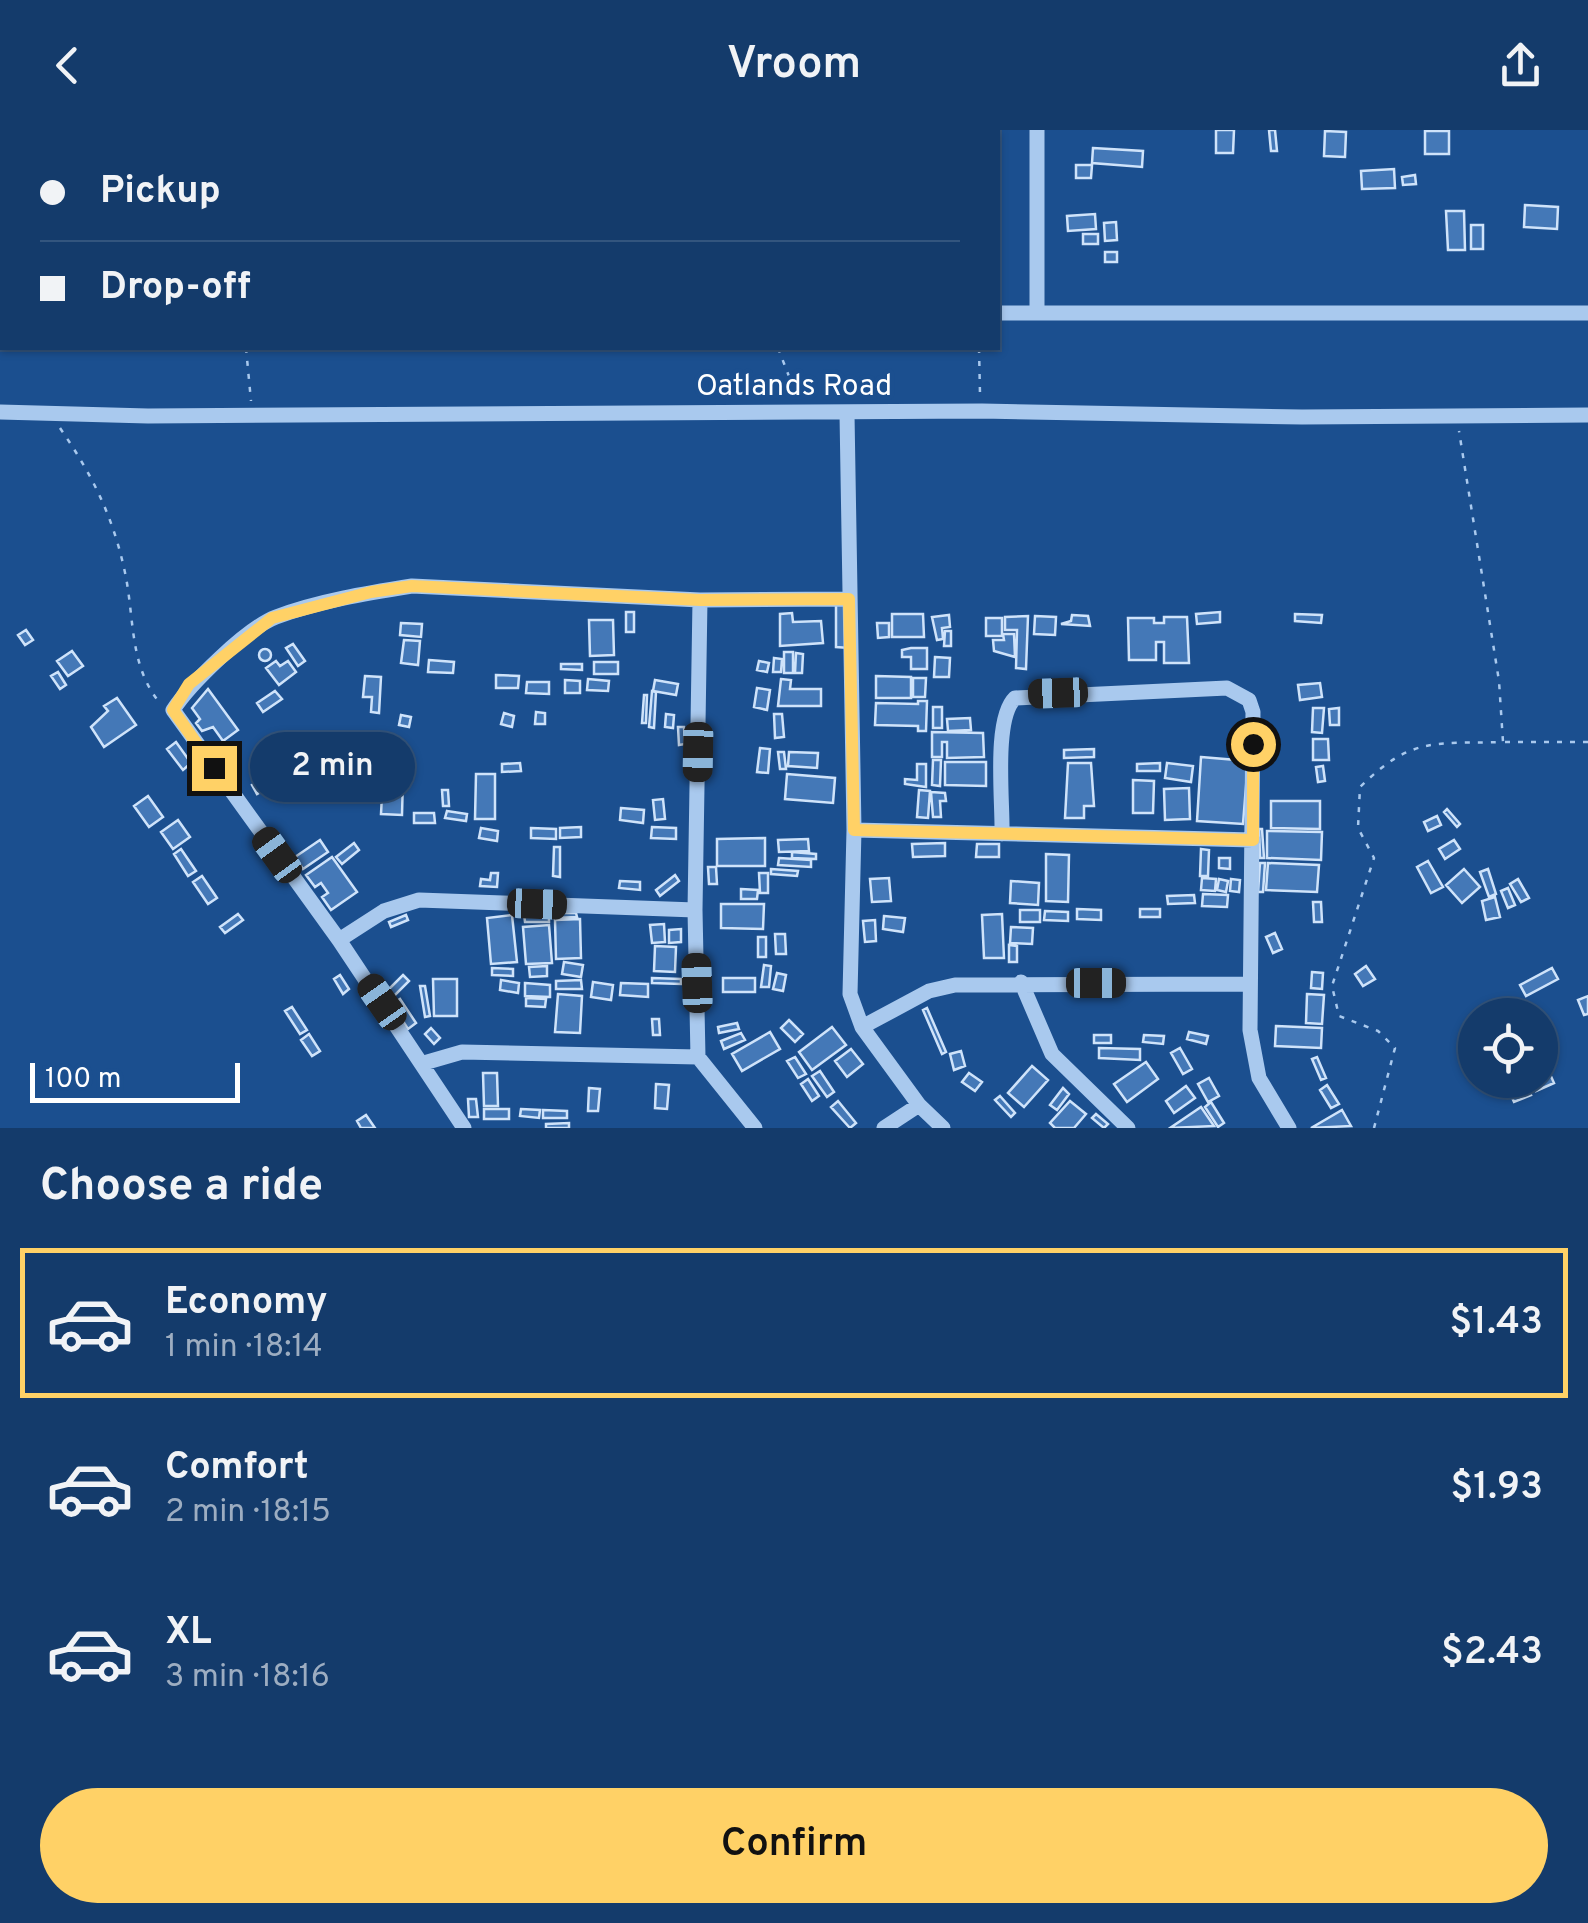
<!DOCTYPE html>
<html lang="en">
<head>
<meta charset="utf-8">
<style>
	body { margin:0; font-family:Overpass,sans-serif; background:#214673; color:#f1f3f6; height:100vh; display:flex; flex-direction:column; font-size:38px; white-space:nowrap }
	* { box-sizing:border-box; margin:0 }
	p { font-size:32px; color:#9dadc1 }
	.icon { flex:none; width:55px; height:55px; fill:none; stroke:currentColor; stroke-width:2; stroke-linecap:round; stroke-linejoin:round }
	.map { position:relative; height:998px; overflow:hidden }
	.side { display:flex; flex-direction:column; background:#143b6b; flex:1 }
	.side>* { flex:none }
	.top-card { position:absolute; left:0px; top:0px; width:1000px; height:220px; box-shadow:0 2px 8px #0004,0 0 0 2px #33557e; display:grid; align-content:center; height:220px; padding:0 40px; background:#143b6b }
	.fabs { position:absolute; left:1458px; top:868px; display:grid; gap:20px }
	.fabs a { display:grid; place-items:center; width:100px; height:100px; border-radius:50%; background:#143b6b; box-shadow:0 2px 8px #0004,0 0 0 2px #33557e; font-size:50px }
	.scale { position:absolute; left:30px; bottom:25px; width:210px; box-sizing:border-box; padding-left:10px; border:5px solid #fff; border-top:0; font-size:28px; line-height:35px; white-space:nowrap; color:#fff; -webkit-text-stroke:8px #1b4f8f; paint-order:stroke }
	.end { position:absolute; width:45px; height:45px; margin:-22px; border:12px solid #ffd166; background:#111; box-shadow:0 0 0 5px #111 }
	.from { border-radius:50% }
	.bubble { position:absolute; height:70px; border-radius:35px; background:#143b6b; box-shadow:0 2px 8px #0004,0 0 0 2px #33557e; font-size:32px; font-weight:600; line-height:70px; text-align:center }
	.car { position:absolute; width:30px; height:60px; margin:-30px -15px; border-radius:12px; box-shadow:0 0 8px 2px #0007; background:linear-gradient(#222 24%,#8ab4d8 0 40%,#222 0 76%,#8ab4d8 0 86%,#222 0) }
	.top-card b { display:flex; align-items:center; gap:35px; height:95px; font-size:38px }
	.top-card b+b { border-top:2px solid #33557e }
	.top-card i { width:25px; height:25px; background:#f1f3f6 }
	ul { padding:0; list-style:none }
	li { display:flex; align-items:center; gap:30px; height:150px; margin:0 20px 15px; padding:0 20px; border:5px solid transparent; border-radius:0px }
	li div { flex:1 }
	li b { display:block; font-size:38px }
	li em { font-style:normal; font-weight:600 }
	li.selected { border-color:#ffd166 }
	li>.icon { width:90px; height:90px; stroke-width:1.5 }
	h2 { padding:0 40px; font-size:45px; line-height:120px }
	.action { display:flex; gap:20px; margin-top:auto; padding:20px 40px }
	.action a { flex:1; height:115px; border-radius:60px; background:#ffd166; color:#111; font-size:40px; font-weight:600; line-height:115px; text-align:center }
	header { display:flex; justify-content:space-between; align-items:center; height:130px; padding:0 40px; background:#143b6b; font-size:45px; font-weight:600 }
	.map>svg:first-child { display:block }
	.building { fill:#4478b7; stroke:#cfe3fa; stroke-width:2.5 }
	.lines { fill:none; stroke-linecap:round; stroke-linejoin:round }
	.path { stroke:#a9c9ee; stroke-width:2.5; stroke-dasharray:5 8; stroke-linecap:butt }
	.minor { stroke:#a9c9ee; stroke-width:15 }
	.route { stroke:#ffd166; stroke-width:12 }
	.labels { text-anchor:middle; stroke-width:9; stroke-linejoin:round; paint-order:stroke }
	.street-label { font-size:30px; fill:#fff; stroke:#1b4f8f }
</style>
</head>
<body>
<header><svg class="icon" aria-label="back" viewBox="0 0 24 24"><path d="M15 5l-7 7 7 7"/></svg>Vroom<svg class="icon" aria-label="share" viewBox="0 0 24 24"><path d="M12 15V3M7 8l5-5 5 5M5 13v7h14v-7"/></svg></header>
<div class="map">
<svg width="1588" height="998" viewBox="0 0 1588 998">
	<rect width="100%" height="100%" fill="#1b4f8f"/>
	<path class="building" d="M1216,0H1234L1233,23H1216Z
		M1269,0H1275L1277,21H1271Z
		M1325,1L1346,2L1345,27L1324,26Z
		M1425,1H1449V24H1425Z
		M1093,18L1143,21L1142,37L1092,33Z
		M1076,35H1092L1091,48H1076Z
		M1394,39L1395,58L1362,59L1361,41Z
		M1415,45L1416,54L1403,55L1402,47Z
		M1525,75L1558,77L1557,99L1524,97Z
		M1446,81H1464L1465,120H1448Z
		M1095,84L1096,99L1068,101L1067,86Z
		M1116,92L1117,110L1105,111L1104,93Z
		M1471,95H1483V119H1471Z
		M1083,104H1098V114H1083Z
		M1105,122H1117V132H1105Z
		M836,474H849V518L836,517Z
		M626,482H634V502H626Z
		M1220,482V492L1197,494L1196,484Z
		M792,483L793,492L821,491L823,513L780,516V484Z
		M892,484H923L924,507H892Z
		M1295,484L1322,485L1321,493L1295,491Z
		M949,485L950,497L942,498L943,509L937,510L932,487Z
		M1072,485L1088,486L1090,496L1061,494L1071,491Z
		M1028,486L1026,539L1016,538L1017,500H1005V487Z
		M1035,486L1056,487L1055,505L1034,504Z
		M1164,487H1187L1189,533H1164V512H1156V530H1129L1128,488H1154V493H1164Z
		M986,488H1002V506H986Z
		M589,490H613L614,525L590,526Z
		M401,493L422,494L421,507L400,505Z
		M877,493H889V507L878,508Z
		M26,500L33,510L25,515L18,505Z
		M945,501H951V516H944Z
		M1003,504H1014L1015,527L994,521L993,510H1004Z
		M404,510L420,511L418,535L401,533Z
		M293,514L305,531L298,536L286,518Z
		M911,518H927V539H911V527H902V520Z
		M259 525a6 6 0 1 1 12 0a6 6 0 1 1-12 0Z
		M72,521L83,536L68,546L57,531Z
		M784,522H793V543H784Z
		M796,523L803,524L802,543H795Z
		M935,527L950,528L949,547H934Z
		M774,528L782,529L781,542H773Z
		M429,530L454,532L453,543L428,542Z
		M276,531L280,536L288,531L296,542L279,555L266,538Z
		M759,531L769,533L767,542L757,540Z
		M594,532H618V544H594Z
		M561,534H582V540L561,539Z
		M58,542L66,555L60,559L51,546Z
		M496,545L519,546L518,558H496Z
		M365,546L381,547L379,583L371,582L372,567H363Z
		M876,546L911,547V568H876Z
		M913,548H926L925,567H913Z
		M588,549L609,551L608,561L587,560Z
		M781,549L791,550L790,559H821V576H778Z
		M565,550L580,551V563H565Z
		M655,550L678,554L676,565L653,561Z
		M527,552H549V564L526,563Z
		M1320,553L1322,567L1300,570L1298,555Z
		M757,558L770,560L767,580L754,577Z
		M208,559L238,600L223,611L213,597L202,601L196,593L200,589L192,578Z
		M275,561L282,569L263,582L257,573Z
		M652,561L656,562L654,598L649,597Z
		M644,565H647L646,593H642Z
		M117,568L136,595L104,617L91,597L108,581L104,576Z
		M918,571H927L926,601H918V596L875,595L876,573L918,574Z
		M933,577H942V598H933Z
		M1313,578H1324L1322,603L1312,602Z
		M1339,578V595H1330L1329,579Z
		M536,582L545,583V594H535Z
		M504,583L514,586L512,597L501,594Z
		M666,584L674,585L673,598L665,597Z
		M774,584H782L784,607L775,608Z
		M401,585L411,587L409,597L399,595Z
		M970,588L971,600L948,601L947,589Z
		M678,597H684L685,614L679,615Z
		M932,602L983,603L984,627L947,628V612H942V627H932Z
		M1313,609H1328L1329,630H1313Z
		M176,612L191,633L183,640L167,619Z
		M760,618L770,619L768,643L757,642Z
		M1094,619V627L1064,628V620Z
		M778,622H784L786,639H780Z
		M789,622L818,623L817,638L788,636Z
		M1201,627L1248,631L1243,694L1197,691Z
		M933,630H941L940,656L932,655Z
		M945,632H986V656L945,655Z
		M520,633L521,641L502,642V634Z
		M1068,633H1091L1094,676H1084V688H1065Z
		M1160,633V641H1137V634Z
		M1167,633L1193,636L1191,652L1165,648Z
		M917,634H926V657L905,654V649L917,650Z
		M1323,636L1325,651L1318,652L1316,637Z
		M476,644H495V689H475Z
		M787,644L835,648L833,673L785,669Z
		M270,645L275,654L257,664L252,655Z
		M383,646L403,647L402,685L381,684Z
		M1133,650L1154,651L1153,683H1133Z
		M1189,658L1190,689L1165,690L1164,659Z
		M442,660H448L449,676H443Z
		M919,660L930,661L928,688L917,687Z
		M931,662L945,663L946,671H940L941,687H933Z
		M148,666L163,687L149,697L134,676Z
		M663,669L665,689L655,690L653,670Z
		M1271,671H1320V699L1271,698Z
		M621,678L644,680L643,693L620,690Z
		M1447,679L1460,694L1457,697L1444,682Z
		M447,681L467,684L466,691L445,688Z
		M414,683H434L435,693H414Z
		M1437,686L1441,695L1428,701L1424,692Z
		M178,690L190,707L173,719L161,702Z
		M581,697V707L560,708V698Z
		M652,697L676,698V709L651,708Z
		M481,698L498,701L497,711L479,708Z
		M531,698L556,699V709L531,708Z
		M1259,699H1262L1264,728H1260Z
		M1267,701L1322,702L1321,730L1267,728Z
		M765,708V736H717V709Z
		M808,709L809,721L779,722L778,710Z
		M320,710L328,722L303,739L295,727Z
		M1454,710L1460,719L1445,729L1439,719Z
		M354,713L359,720L342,734L336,727Z
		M945,713V726L913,727L912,714Z
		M977,714H999V727H976Z
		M554,717H560V747L553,746Z
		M181,719L196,741L188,746L174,724Z
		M1201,719L1209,720L1208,746H1200Z
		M792,722L816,724V729L792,728Z
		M1046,724L1069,725L1068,772L1046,771Z
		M332,727L357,762L331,780L322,767L328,763L321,753L315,757L306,745Z
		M779,728L811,730V737L778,735Z
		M1219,728H1230V739L1219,738Z
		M1428,731L1443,757L1431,763L1417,737Z
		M1260,733H1265L1263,762H1258Z
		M1268,733L1319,735L1317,762L1266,760Z
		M708,737H716L717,754H709Z
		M771,739L798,741L797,746L771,744Z
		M1464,739L1480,757L1462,773L1446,755Z
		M1488,739L1496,764L1489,767L1480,742Z
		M491,743H498L497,757L480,756L481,749L490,750Z
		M759,743H768V763H760Z
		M675,745L679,751L660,766L656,760Z
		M202,746L217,768L208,774L193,752Z
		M889,748L891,771L872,772L870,749Z
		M1202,748L1216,749L1215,761L1201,760Z
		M1219,749L1228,751L1226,762L1217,760Z
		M1231,749L1240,750L1239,762L1230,761Z
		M1518,749L1529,768L1521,772L1510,754Z
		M620,751L640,752V760L619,758Z
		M1011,751L1039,753L1038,775L1010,773Z
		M1508,758L1515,775L1508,778L1501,761Z
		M741,759L758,760L757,769H741Z
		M1203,764L1228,765L1227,777L1202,776Z
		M1194,765L1195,773L1168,774L1167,766Z
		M1495,767L1500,787L1486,790L1482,771Z
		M1313,772H1321L1322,792H1314Z
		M721,774H764L763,799L721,798Z
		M1077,779L1101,780V790L1077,789Z
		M1140,779H1160V787H1140Z
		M1020,780H1040V792H1020Z
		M1045,781L1068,782V791L1044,790Z
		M552,783H576L577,787L552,788Z
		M238,784L243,790L225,803L220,797Z
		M524,784H549V792H525Z
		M1002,784L1004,828H984L982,785Z
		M406,785L408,790L391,797L389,792Z
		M512,785L517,832L491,834L487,788Z
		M884,786L905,788L903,802L883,799Z
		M580,789L581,828L556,829L555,790Z
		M875,790L876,811L865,812L863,791Z
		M664,794L665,812L652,813L650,795Z
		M549,795L552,833L526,834L523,797Z
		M1011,797L1033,798L1032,814L1010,813Z
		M681,799V812L669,813V800Z
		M1275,803L1282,819L1273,823L1266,807Z
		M775,804H785L786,824H776Z
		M758,807H766V827H758Z
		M1009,815L1017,816V832H1009Z
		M655,816L676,817L675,842L654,841Z
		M564,832L583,835L581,847L562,844Z
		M764,835L771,836L769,857H761Z
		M547,836V846L530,847L529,837Z
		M1366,836L1375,849L1363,856L1355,844Z
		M492,838L513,839V846L492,845Z
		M1552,838L1558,849L1526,866L1520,855Z
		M1312,842L1323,843L1322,859L1311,858Z
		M777,843L786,845L783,861L773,859Z
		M340,845L349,859L343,864L334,849Z
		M403,845L409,851L390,870L384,864Z
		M652,848L681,849V854L652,853Z
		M723,848H755V862H723Z
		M433,849H457V886H434Z
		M501,850L519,853L518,863L500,860Z
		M581,850L582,859H556V851Z
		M593,852L613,855L611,870L591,867Z
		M525,853L550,855V867L525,866Z
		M621,853L648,854V867L620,865Z
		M420,856H425L430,886L425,887Z
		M558,864L582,866L580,903L555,902Z
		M1307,864L1324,865L1322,894L1306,893Z
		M1588,866V884L1584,885L1578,870Z
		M526,868L546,869L545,877L526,876Z
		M400,869L416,893L408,899L392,874Z
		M292,877L307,900L300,904L285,881Z
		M927,878L946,922L942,924L923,880Z
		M652,889H659L660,905H653Z
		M789,890L803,904L795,912L781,898Z
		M737,893L739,899L719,903L718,897Z
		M1276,896L1322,898L1321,918L1275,916Z
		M832,897L846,915L812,940L799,922Z
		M431,898L440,908L434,914L425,904Z
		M770,902L780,919L742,941L732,924Z
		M1189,902L1208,906L1206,914L1187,909Z
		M741,903L745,910L724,919L721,911Z
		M309,904L320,921L312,926L301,910Z
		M1094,905H1111V913H1094Z
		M1144,905L1164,906L1163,914L1143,912Z
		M1099,918L1140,919V930L1099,928Z
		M1180,918L1192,939L1183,944L1171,923Z
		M851,919L863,934L847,947L835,931Z
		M961,921L965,936L954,940L950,924Z
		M1541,924L1554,953L1536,961L1531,950H1540Z
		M795,927L806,944L798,948L787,931Z
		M1317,927L1326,948L1321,950L1312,929Z
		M1146,932L1158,949L1127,972L1114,954Z
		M1032,936L1048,950L1024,977L1008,963Z
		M820,941L834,962L827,967L812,946Z
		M483,943H497L498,976H484Z
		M969,943L982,952L975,961L962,952Z
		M1209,948L1219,966L1208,972L1198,954Z
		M808,949L819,966L812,971L801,954Z
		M1504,950H1524L1531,965L1514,972Z
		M656,954L669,955L667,979L655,978Z
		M1327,955L1339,974L1331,978L1320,960Z
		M1186,956L1195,968L1174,983L1166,971Z
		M589,958L600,959L598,981H588Z
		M1063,958L1069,964L1057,980L1050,975Z
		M1000,966L1015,983L1011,987L995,970Z
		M468,969H476L478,987H469Z
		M838,971L856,993L850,998L831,977Z
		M1070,971L1086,984L1074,998H1055L1050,993Z
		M1211,972L1224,993L1218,997L1205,977Z
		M1201,977L1214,996L1170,998Z
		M484,979H509V989H484Z
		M521,979L540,980L539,988L520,986Z
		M543,980L567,981V988H543Z
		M1342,980L1351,996L1311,998Z
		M1096,984L1108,994L1104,998L1092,988Z
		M366,985L375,998H361L357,991Z
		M569,993V998H546V994Z"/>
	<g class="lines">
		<path class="path" d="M246,218L251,271
			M778,218L797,267
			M979,218L980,264
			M60,298C91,343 112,384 124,438C135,485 128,533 159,572
			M1505,612H1588
			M1374,998L1395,918L1378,901L1339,886L1332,856L1374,728L1358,698L1360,657C1412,606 1434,614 1503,612L1499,551L1459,301"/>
		<path class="minor" d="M753,0V2
			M0,182H2
			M1037,182V0
			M998,183H1588
			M0,282L148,286L982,281L1302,287L1588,285
			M847,284L854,700L850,864L862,897L919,975L943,998
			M854,700L1253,710
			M1002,704C1003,673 993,589 1015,568L1227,558L1249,570L1253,582L1250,900L1259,948L1289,998
			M339,810L384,781L419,770L695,780
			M1021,852L1052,924L1128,998
			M862,897L929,861L955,855L1248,854
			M424,933L462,922L698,927
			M464,998L339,810L173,580C190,554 247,498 276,487C318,471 368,463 412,456L700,470
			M755,998L698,927L695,780L700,470L849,469
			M884,998L919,975"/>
	</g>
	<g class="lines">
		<path class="route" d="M214,638L173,580L189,554L272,488L371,462L412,456L700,470L849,469L854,700L1253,710V614"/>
	</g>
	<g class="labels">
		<g class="street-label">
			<text x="794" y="265">Oatlands Road</text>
		</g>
	</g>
</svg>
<div class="fabs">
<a><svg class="icon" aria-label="locate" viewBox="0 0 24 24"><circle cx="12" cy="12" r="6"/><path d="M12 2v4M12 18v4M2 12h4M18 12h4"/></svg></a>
</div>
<div class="scale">100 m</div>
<i class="end from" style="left:1253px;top:614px"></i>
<i class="end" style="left:214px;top:638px"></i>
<div class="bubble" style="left:250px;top:602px;width:165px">2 min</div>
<i class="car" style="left:1058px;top:563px;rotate:268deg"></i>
<i class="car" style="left:698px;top:622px;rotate:181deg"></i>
<i class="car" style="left:277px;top:725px;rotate:324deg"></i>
<i class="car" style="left:537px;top:774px;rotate:92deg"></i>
<i class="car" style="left:697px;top:853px;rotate:358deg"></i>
<i class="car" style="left:1096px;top:853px;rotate:90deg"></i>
<i class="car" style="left:382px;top:872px;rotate:325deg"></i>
<div class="top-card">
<b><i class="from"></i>Pickup</b>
<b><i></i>Drop-off</b>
</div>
</div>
<section class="side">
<h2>Choose a ride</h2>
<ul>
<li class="selected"><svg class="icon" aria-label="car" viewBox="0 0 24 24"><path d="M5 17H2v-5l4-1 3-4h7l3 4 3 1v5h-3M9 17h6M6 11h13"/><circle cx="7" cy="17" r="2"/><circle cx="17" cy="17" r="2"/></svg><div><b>Economy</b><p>1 min · 18:14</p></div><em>$1.43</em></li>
<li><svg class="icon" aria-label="car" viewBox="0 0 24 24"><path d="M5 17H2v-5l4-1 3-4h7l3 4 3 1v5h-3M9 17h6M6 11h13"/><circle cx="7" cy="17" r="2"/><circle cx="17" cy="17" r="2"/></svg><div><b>Comfort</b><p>2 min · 18:15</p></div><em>$1.93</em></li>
<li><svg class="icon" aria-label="car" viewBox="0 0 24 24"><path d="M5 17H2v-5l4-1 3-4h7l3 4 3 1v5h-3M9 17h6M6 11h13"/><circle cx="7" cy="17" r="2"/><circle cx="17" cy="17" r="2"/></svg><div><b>XL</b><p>3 min · 18:16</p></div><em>$2.43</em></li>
</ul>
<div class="action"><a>Confirm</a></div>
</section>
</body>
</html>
